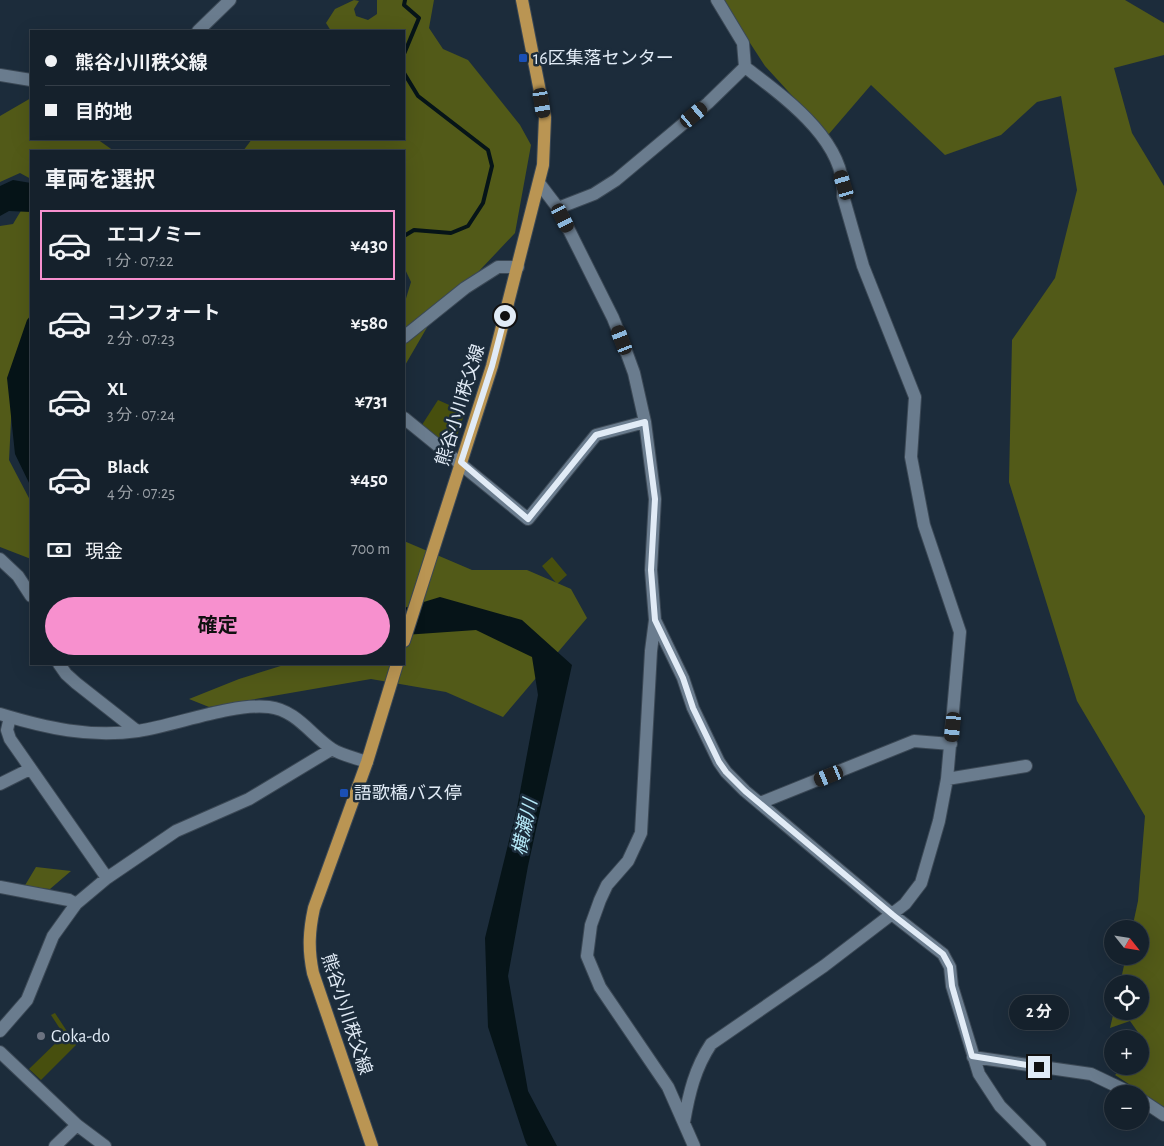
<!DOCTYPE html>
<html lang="ja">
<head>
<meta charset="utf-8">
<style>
	body { margin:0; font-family:"Alegreya Sans","Noto Sans JP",sans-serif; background:#222e38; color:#f1f3f6; height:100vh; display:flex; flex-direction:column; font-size:19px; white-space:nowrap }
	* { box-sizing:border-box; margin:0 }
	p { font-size:16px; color:#9da3a9 }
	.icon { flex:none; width:28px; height:28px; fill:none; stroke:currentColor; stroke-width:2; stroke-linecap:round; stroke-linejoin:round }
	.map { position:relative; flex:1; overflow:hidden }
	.sheet { position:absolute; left:30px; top:150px; width:375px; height:515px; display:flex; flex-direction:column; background:#15212c; border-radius:0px; box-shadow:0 5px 20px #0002,0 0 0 1px #343e48 }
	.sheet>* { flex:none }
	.top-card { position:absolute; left:30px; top:30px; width:375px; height:110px; border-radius:0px; box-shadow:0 5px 20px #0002,0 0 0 1px #343e48; display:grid; align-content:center; height:110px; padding:0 15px; background:#15212c }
	.needle { width:32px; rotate:120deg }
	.controls { position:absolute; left:1104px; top:920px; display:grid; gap:10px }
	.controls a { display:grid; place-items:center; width:45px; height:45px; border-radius:50%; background:#15212c; box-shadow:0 5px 20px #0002,0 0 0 1px #343e48; font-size:25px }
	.end { position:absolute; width:22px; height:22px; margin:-11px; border:6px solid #e1ebf6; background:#111; box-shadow:0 0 0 2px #111 }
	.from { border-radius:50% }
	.bubble { position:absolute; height:35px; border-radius:18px; background:#15212c; box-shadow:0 5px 20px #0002,0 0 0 1px #343e48; font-size:16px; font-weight:700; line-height:35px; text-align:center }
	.car { position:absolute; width:15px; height:30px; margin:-15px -8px; border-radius:6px; box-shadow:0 0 4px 1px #0007; background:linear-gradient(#222 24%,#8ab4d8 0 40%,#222 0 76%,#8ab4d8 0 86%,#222 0) }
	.top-card b { display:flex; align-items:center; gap:18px; height:48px; font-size:19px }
	.top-card b+b { border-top:1px solid #343e48 }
	.top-card i { width:12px; height:12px; background:#f1f3f6 }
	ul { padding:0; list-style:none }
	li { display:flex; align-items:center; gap:15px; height:70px; margin:0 10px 8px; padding:0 5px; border:2px solid transparent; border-radius:0px }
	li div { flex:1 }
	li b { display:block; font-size:19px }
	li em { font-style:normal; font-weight:700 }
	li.current { border-color:#f790ce }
	li>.icon { width:45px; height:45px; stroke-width:1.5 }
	h2 { padding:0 15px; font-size:22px; line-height:60px }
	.pay { display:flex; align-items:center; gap:12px; height:55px; padding:0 15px; font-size:19px }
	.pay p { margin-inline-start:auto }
	.primary-button { display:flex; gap:10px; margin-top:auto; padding:10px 15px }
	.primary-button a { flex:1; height:58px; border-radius:30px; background:#f790ce; color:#111; font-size:20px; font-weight:700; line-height:58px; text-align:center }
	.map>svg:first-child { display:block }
	.green { fill:#474f0e }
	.forest { fill:#525a18 }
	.water { fill:#061418 }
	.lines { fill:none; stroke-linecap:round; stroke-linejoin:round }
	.stream { stroke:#061418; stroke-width:4 }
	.minor-casing { stroke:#3b4855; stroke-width:14 }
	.major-casing { stroke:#3b4855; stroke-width:14 }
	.minor { stroke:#6a7c8e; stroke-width:12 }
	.major { stroke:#ba9553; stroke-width:12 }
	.route { stroke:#e1ebf6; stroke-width:6 }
	.transit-dot { fill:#1a4fb4; stroke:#1c2c3b; stroke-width:2 }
	.worship-dot { fill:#6b7280; stroke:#1c2c3b; stroke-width:2 }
	.labels { text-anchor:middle; stroke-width:5; stroke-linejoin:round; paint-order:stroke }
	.poi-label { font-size:18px; fill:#e1ebf6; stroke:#1c2c3b; text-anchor:start }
	.street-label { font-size:18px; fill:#e1ebf6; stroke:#1c2c3b }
	.water-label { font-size:19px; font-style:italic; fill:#b6eaf9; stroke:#1c2c3b }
</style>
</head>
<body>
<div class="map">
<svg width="1164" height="1146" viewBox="0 0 1164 1146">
	<rect width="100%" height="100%" fill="#1c2c3b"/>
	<path class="green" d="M438,400L465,412L451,453L420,428Z
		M552,557L567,575L557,584L542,566Z
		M55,1013L76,1045L41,1080L29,1069L64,1035L51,1015Z"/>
	<path class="forest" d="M354,0L359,1L354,9L356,16L368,20L377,14V0H434L429,28L443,49L468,60L520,125L531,145L515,233L429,324L404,367V305L411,282L404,267V151H243L252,139H404V31H331L326,23L335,9Z
		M722,0H1125L1164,23V55L1114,68L1132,133L1164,186V1107L1115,1075L1124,1066H1140V1043L1142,1038L1130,1021L1110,1028L1114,1011H1140V984H1120L1126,956H1140V929H1132L1138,901L1145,816L1077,701L1009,482L1012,340L1055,278L1077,190L1061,96L1037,102L1001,135L945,155L871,85L828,135L765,66Z
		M31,98V139H97L114,151H31V179L20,173L0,182V116Z
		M31,194V340L12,402L9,460L31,502V559L0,547V226L13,224Z
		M404,541L472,570H527L571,589L587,618L503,717L446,692L371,679L209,707L189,699L239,679L287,664H404Z
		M36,867L71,871L50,889L24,887Z"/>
	<path class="water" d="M13,180L31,183V212L9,211L0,216V186Z
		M31,315V487L15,454L7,378L27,320Z
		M440,597L522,620L572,665L528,866L508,976L528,1091L557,1146H528L526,1143L488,1027L485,938L517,808L538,695L532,657L476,630L404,635V608Z"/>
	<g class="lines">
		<path class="stream" d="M404,54L419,18L404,5L405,0
			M404,73L418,96L488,150L492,166L483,203L468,226L451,233L414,230L404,236"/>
		<g class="minor-casing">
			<path id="minor" d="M198,31L230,0
				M0,75L31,80
				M539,183L558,208L613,318L626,351L634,373L645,422L655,499L651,570L655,620L651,651L641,833L628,861L607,885L600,900L591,925L587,956L600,987L668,1087L694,1146
				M558,208L594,194L616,180L708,103L745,67
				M404,337L465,288L498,267H518
				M404,418L528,519L596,435L645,422
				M0,559L18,576L31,596
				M655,620L683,678L693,708L719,762L726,772L745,791L893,915L943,954L950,967L952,986L979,1074L1000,1106L1040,1146
				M59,664L66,674L76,683L137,731
				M0,714C46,728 90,738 138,731C177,725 231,703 269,707C296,710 311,735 332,749C341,755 356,758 367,762
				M10,717L7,730L10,739L107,878
				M947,779L1026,766
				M0,784L30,769
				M760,803L914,741L951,744
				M0,887L69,900L76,904
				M0,1031L27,1000L53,936L76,904L107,878L176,831L249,799L332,749
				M0,1052L77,1125L105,1146
				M973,1057L1091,1074L1133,1094
				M1140,1099L1164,1115
				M684,1122C689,1093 695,1068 711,1044L824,966L905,904L921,883L939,821L947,779L960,632L924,525L911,457L915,397L863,266L843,196C847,141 784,97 745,67L743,43L717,0
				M55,1146L77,1125"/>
		</g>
		<g class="major-casing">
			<path id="major" d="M404,641L492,366L543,165L545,117L522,0
				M372,1146L313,973C308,949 309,931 314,908L367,762L397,664"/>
		</g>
		<use href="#minor" class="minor"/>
		<use href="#major" class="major"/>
	</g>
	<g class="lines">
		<path class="route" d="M505,316L492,366L461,462L528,519L596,435L645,422L655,499L651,570L655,620L683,678L693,708L719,762L726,772L745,791L893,915L943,954L950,967L952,986L972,1056L1039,1067"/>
	</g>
	<g class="transit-dot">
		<rect x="518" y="53" width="10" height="10" rx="2.5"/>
		<rect x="339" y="788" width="10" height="10" rx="2.5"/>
	</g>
	<circle class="worship-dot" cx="41" cy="1036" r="5"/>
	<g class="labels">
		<g class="poi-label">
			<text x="533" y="64">16区集落センター</text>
			<text x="354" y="799">語歌橋バス停</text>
			<text x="51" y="1042">Goka-do</text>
		</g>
		<g class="street-label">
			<text transform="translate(460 405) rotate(-73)" y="6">熊谷小川秩父線</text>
			<text transform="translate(347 1014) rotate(72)" y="6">熊谷小川秩父線</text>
		</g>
		<g class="water-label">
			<text transform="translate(524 827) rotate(-78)" y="7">横瀬川</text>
		</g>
	</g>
</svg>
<div class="controls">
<a><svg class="needle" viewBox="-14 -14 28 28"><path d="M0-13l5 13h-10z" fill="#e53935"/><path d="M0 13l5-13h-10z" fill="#9da3a9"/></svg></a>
<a><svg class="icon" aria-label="locate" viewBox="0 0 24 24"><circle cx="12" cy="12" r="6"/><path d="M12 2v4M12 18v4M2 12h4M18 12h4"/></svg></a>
<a>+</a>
<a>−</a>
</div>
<i class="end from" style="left:505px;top:316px"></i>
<i class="end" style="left:1039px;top:1067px"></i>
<div class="bubble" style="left:1009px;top:995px;width:60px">2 分</div>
<i class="car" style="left:542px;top:103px;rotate:171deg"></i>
<i class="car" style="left:694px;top:115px;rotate:50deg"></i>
<i class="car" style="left:844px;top:185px;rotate:343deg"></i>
<i class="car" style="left:563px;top:218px;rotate:153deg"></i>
<i class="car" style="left:622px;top:340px;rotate:339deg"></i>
<i class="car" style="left:953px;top:727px;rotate:186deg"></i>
<i class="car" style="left:829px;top:776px;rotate:248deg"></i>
<div class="top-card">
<b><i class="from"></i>熊谷小川秩父線</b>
<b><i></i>目的地</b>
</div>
<section class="sheet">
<h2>車両を選択</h2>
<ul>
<li class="current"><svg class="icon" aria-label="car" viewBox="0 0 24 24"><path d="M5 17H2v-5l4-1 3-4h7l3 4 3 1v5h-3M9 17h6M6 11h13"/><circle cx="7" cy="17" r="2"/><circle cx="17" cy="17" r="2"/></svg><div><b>エコノミー</b><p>1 分 · 07:22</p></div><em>¥430</em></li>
<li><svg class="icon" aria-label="car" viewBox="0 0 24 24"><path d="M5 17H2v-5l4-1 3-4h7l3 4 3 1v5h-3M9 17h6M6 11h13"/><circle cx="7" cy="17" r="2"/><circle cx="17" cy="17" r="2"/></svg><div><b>コンフォート</b><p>2 分 · 07:23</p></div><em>¥580</em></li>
<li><svg class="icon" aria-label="car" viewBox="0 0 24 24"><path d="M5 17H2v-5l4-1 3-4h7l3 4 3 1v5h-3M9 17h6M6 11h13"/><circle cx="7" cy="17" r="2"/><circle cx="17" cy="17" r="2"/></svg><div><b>XL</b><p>3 分 · 07:24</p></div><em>¥731</em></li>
<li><svg class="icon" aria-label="car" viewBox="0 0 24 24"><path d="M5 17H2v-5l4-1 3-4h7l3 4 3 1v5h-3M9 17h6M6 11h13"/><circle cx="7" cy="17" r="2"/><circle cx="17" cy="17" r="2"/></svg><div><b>Black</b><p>4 分 · 07:25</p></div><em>¥450</em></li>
</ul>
<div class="pay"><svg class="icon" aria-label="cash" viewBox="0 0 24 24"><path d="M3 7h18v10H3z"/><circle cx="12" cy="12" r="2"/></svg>現金<p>700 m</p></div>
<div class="primary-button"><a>確定</a></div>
</section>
</div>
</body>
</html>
